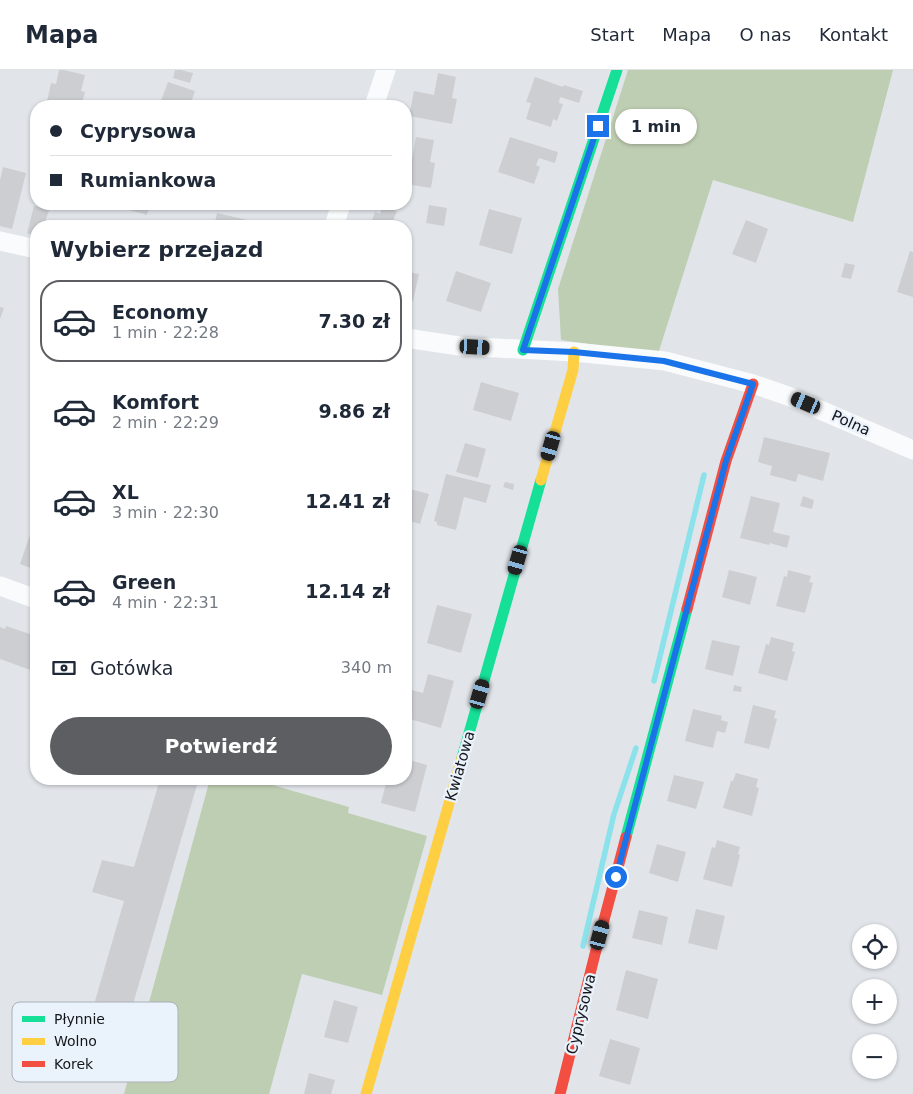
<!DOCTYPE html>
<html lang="pl">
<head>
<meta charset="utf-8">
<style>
	body { margin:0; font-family:"DejaVu Sans",sans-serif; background:#f2f2f3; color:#1f2937; height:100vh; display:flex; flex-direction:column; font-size:19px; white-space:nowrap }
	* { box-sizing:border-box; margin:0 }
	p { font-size:16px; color:#747a83 }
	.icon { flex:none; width:28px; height:28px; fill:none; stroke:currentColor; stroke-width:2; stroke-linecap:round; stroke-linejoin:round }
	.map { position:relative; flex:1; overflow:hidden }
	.details { position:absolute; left:30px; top:150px; width:382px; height:565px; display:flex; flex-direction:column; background:#fff; border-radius:20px; box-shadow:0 1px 4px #0004 }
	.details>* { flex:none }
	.banner { position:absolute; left:30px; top:30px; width:382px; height:110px; border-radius:20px; box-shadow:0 1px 4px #0004; display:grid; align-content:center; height:110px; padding:0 20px; background:#fff }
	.controls { position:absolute; left:852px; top:854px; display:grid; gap:10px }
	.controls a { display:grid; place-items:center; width:45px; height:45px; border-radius:50%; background:#fff; box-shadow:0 1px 4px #0004; font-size:25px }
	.end { position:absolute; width:22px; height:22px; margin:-11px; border:6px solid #1a73e8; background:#fff; box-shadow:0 0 0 2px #fff }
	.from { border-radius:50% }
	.bubble { position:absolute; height:35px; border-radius:18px; background:#fff; box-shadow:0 1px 4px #0004; font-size:16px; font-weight:600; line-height:35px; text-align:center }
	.car { position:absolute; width:15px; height:30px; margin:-15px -8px; border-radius:6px; box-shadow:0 0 4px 1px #0007; background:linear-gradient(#222 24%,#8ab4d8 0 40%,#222 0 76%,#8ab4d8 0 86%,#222 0) }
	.banner b { display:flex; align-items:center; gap:18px; height:48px; font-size:19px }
	.banner b+b { border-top:1px solid #e0e1e3 }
	.banner i { width:12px; height:12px; background:#1f2937 }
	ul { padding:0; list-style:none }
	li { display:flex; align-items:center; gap:15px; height:82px; margin:0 10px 8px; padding:0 10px; border:2px solid transparent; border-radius:20px }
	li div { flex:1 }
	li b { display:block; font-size:19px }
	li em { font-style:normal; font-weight:600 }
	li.selected { border-color:#5c5e62 }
	li>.icon { width:45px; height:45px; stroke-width:1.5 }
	h2 { padding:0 20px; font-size:22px; line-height:60px }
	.pay { display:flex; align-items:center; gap:12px; height:55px; padding:0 20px; font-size:19px }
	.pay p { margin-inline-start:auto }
	.primary-button { display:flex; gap:10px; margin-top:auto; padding:10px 20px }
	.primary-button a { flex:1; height:58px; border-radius:30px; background:#5c5e62; color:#fff; font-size:20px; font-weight:600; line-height:58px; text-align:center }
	header { display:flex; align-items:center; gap:30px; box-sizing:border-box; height:70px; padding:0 25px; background:#fff; border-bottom:1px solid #e0e1e3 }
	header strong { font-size:24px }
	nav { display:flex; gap:28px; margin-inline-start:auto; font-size:18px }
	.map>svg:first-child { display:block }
	.green { fill:#beceb2 }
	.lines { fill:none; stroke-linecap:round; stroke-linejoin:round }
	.stream { stroke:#8ce2ea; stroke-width:5.5 }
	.building { fill:#cdced2 }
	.street { stroke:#fafbfc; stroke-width:19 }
	.fast { stroke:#16e098; stroke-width:11 }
	.slow { stroke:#ffcf43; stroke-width:11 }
	.jam { stroke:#f24e42; stroke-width:11 }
	.route { stroke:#1a73e8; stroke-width:6 }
	.labels { text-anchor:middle; stroke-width:4.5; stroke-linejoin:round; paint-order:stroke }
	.street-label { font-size:15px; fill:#141619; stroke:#eaf2fb }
	.key { fill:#eaf2fb; stroke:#aab0b7; stroke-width:1 }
	.key-label { font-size:14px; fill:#141619 }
</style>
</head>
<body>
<header>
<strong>Mapa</strong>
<nav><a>Start</a><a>Mapa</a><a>O nas</a><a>Kontakt</a></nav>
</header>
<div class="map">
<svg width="913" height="1024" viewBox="0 0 913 1024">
	<rect width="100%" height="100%" fill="#e1e5ea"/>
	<path class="green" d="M628,0H893L853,152L713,110L658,284L561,270L558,219Z
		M210,709H251L349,737L348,743L427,766L382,925L302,904L269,1024H124Z"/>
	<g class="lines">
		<path class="stream" d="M654,611L704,405
			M583,876L614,744L636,678"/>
	</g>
	<path class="building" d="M59,0H64L85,5L81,21L85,22L81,36H46L51,13L56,14Z
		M175,0H181L193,3L190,13L173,8Z
		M438,3L456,7L452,28L457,29L452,54L409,46L414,21L434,25Z
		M535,7L563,17L564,15L583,21L579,33L560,27L559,33L563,34L557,51L553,49L551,57L526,49L531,33L526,32Z
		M168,12L195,21L190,36H159Z
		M416,67L434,70L430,92L435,93L431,118L406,114V87L412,89Z
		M510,67L558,82L555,93L539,88L536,95L540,97L534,114L498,102Z
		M3,97L26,103L12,159L0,156V110Z
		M119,134H150L147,145L119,137Z
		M429,135L447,138L444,156L426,153Z
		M34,136L49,140L44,156H36V166L27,163Z
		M382,136L397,141L392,153L400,156H370L375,142L380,144Z
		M489,139L522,148L512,184L479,175Z
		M217,143L260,153L259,156H214Z
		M746,150L768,159L756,193L732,184Z
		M910,181L913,182V227L897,222Z
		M845,193L855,195L851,209L841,207Z
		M456,201L491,213L481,242L446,231Z
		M406,202L419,204L413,231L406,230Z
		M0,237L4,238L0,249Z
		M481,312L519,323L511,351L473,340Z
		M764,367L830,383L823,411L798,404L796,412L770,405L772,396L758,392Z
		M465,373L486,379L478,408L456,402Z
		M446,404L491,415L486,433L464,427L456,460L437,455V452L434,451Z
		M505,412L514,414L513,420L503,417Z
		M406,418L429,424L420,454L406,450Z
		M751,426L780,433L773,462L790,466L787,478L770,473L769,475L740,468Z
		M803,426L814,430L812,439L800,436Z
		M32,459L36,460V500L20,494Z
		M729,500L757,507L750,535L722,527Z
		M788,500L811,506L809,512L813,513L805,543L776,536L784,506L787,507Z
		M437,535L472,544L461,583L427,573Z
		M6,556L33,565L32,566L36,568V602L0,589V557L5,559Z
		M771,567L794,573L792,581L795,582L787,611L758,603L766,574L769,575Z
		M712,570L740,576L733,606L705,599Z
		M428,604L454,611L441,658L406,648V641L412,620L423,623Z
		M734,615L742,617L741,622L733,621Z
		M753,635L776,641L774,648L777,649L769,679L744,673Z
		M693,639L722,646L721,650L728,652L725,663L717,661L713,678L685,671Z
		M406,689L427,695L415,742L381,733L387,709H406Z
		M736,703L758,709L756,717L759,718L752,746L723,738L731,711H733Z
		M674,705L704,712L696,739L667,731Z
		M160,709H176L197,715L131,941L95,931L124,831L92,822L102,790L134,797Z
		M717,770L740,777L738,784L740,785L732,817L703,809L712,777L715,778Z
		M657,774L686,782L678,812L649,803Z
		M696,839L725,846L717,880L688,873Z
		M639,840L668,847L662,875L632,868Z
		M626,900L658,909L648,949L616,940Z
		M334,930L358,937L348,973L324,967Z
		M610,969L640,978L630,1015L599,1006Z
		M309,1003L335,1010L331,1024H304Z"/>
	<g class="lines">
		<path class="street" d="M374,36L386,0
			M334,156L341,134
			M0,171L36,179
			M406,268L459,276L574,282L665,291L753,314L788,326L913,380
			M0,516L36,529"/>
		<path class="fast" d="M523,280L617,0
			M462,688L541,410
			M626,767L687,539"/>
		<path class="slow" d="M541,410L573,300L574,282
			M366,1024L462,688"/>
		<path class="jam" d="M687,539L726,391L753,314
			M560,1024L595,884L626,767"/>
	</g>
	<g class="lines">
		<path class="route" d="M598,56L523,280L574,282L664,291L753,314L726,391L616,807"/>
	</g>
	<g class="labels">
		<g class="street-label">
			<text transform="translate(851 353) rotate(24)" y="5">Polna</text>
			<text transform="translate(460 696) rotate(-74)" y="5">Kwiatowa</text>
			<text transform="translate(581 944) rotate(-76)" y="5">Cyprysowa</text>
		</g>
	</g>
	<rect x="12" y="932" width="166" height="80" rx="8" class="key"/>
	<rect x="22" y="946" width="23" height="6" fill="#16e098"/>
	<rect x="22" y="968" width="23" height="7" fill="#ffcf43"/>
	<rect x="22" y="991" width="23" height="6" fill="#f24e42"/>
	<g class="key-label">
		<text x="54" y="954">Płynnie</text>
		<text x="54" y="976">Wolno</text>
		<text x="54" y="999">Korek</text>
	</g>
</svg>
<div class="controls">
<a><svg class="icon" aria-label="locate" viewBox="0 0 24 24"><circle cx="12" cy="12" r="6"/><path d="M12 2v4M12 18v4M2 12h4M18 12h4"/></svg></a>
<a>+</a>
<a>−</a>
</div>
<i class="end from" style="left:616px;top:807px"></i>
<i class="end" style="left:598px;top:56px"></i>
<div class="bubble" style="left:615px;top:39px;width:82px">1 min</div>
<i class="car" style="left:475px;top:277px;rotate:93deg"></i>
<i class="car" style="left:806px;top:333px;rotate:293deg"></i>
<i class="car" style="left:551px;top:376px;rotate:196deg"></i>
<i class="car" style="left:518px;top:490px;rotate:196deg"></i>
<i class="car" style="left:480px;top:624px;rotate:16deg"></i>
<i class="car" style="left:600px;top:865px;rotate:15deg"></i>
<div class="banner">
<b><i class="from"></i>Cyprysowa</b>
<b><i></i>Rumiankowa</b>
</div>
<section class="details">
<h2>Wybierz przejazd</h2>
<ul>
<li class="selected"><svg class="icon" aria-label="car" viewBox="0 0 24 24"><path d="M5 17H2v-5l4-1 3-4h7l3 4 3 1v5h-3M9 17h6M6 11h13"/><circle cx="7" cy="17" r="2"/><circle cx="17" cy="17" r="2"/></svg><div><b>Economy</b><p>1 min · 22:28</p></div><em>7.30 zł</em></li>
<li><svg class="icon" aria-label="car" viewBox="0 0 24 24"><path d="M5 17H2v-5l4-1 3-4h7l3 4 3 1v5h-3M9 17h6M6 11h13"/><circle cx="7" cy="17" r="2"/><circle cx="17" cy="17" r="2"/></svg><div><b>Komfort</b><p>2 min · 22:29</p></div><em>9.86 zł</em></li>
<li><svg class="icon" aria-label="car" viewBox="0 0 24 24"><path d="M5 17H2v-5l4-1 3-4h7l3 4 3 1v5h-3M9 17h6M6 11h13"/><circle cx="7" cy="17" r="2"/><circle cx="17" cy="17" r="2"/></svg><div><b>XL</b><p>3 min · 22:30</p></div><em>12.41 zł</em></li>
<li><svg class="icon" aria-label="car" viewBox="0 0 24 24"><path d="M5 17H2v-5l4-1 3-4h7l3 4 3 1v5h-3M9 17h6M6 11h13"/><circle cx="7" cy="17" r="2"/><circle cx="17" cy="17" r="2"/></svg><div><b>Green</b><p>4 min · 22:31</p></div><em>12.14 zł</em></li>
</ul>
<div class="pay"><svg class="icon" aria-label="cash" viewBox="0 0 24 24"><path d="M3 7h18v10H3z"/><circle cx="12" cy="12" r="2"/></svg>Gotówka<p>340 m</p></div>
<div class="primary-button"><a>Potwierdź</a></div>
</section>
</div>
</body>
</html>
